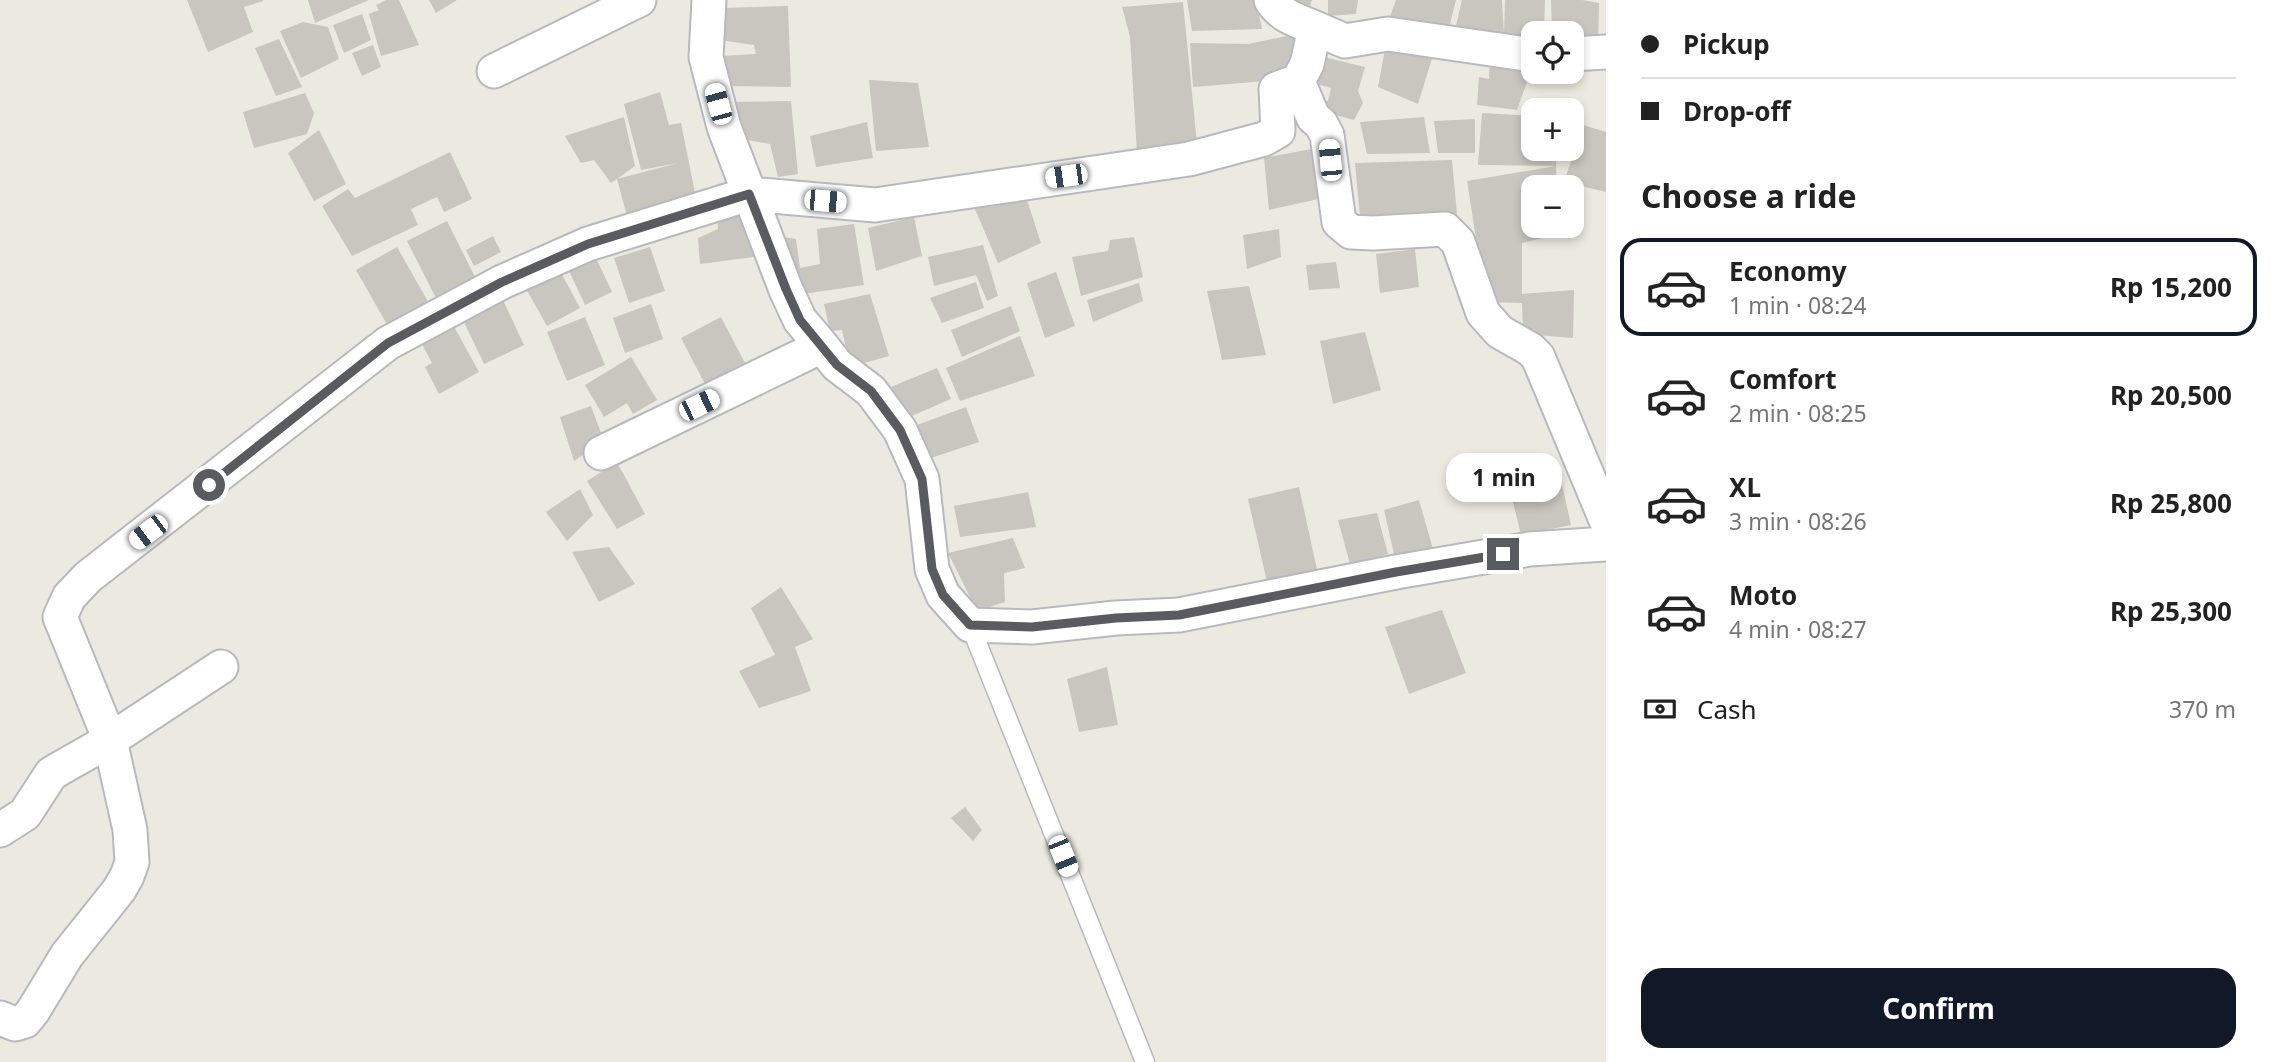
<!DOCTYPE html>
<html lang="en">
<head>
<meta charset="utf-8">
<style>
	body { margin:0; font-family:"Noto Sans",sans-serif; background:#f2f2f2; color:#222; height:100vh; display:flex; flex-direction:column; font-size:26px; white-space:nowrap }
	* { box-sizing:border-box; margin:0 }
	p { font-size:23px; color:#767676 }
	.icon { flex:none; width:38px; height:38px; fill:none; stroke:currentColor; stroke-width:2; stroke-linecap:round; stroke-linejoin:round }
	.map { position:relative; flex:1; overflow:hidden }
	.panel { display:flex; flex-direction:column; background:#fff; width:665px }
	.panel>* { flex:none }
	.hud { display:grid; align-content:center; height:154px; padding:0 35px; background:#fff }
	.buttons { position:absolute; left:1521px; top:21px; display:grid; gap:14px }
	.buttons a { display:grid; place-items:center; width:63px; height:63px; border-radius:14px; background:#fff; box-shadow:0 4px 10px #0003; font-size:35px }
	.end { position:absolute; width:32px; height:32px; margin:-16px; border:9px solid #595b60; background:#fff; box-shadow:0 0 0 4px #fff }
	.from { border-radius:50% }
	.bubble { position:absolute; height:49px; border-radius:21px; background:#fff; box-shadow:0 4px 10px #0003; font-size:23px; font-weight:700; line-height:49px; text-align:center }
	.car { position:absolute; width:21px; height:42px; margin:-21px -10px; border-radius:9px; box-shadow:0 0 5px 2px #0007; background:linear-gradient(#fff 24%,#345 0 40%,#fff 0 76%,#345 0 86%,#fff 0) }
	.hud b { display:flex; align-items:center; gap:24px; height:66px; font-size:26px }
	.hud b+b { border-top:2px solid #e0e0e0 }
	.hud i { width:18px; height:18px; background:#222 }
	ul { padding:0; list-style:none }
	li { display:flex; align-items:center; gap:21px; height:98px; margin:0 14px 10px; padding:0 21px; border:4px solid transparent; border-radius:21px }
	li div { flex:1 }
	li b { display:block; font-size:26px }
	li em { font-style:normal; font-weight:700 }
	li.selected { border-color:#111827 }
	li>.icon { width:63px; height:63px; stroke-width:1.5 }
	h2 { padding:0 35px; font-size:32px; line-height:84px }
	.pay { display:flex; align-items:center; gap:18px; height:77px; padding:0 35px; font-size:26px }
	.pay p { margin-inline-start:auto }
	.button { display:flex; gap:14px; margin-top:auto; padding:14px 35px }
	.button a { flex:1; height:80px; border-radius:21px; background:#111827; color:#fff; font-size:28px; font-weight:700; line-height:80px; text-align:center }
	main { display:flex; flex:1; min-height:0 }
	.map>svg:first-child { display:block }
	.building { fill:#c8c6bf }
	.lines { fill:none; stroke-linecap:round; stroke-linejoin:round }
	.lane-casing { stroke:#b8b9be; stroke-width:21 }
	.street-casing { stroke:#b8b9be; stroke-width:37 }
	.lane { stroke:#fff; stroke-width:18 }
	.street { stroke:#fff; stroke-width:33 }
	.route { stroke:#595b60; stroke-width:9 }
</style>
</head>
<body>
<main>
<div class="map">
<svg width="1606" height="1062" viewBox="0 0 1606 1062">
	<rect width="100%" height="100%" fill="#ebeae0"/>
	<path class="building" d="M187,0H263V1L244,7L253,32L208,52Z
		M308,0H369L315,23Z
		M386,0H399L419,45L381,56L369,14L379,10L376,5Z
		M429,0H457L436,13Z
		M1187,0H1256L1262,29L1192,31Z
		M1296,0H1312L1309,10Z
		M1328,0H1358L1356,14L1328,16Z
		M1396,0H1456L1446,39L1386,28Z
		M1462,0H1502L1504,35L1505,0H1545L1544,33H1533V43L1453,38Z
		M1551,0H1582L1599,3L1598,46H1572V33H1552Z
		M1183,2L1197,144L1137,154L1130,37L1122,7Z
		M788,6L791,87L722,86L721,56L756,54L754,45L720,40L721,8Z
		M362,14L371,40L344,53L333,25Z
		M303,22L328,27L339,59L301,78L280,31Z
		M1297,34V63L1279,80L1193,87L1190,43L1248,44Z
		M279,39L302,87L276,96L255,48Z
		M1386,44L1434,52L1418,104L1378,87Z
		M373,45L381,67L362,76L352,53Z
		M1320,56L1365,67L1358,91L1363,103L1354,120L1318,110L1316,101H1328L1331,88L1313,83Z
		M1490,58L1531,71L1517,110L1477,105L1479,77L1489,79Z
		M869,80L918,83L929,147L876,151Z
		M660,92L669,125L681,123L697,203L627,216L617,179L611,183L594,160L581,163L565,136L624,117L635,166L617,179L678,163L641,170L624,104Z
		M305,93L314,113L307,134L254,148L243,112Z
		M791,101L798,174L778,177L770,144L742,139L729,102Z
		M1482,113L1533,116V149H1557L1556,166L1478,165Z
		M1424,117L1430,153L1367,154L1360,122Z
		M1475,119V153H1438L1434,121Z
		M867,122L873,158L816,167L810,136Z
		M1583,125L1606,132V192L1564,182Z
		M319,130L346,184L314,201L288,153Z
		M1317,148L1323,198L1269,210L1264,158Z
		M450,152L472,199L444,212L437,197L411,209L418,225L352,256L322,206L348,189L355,198Z
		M1452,160L1458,225L1361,228L1355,163Z
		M1556,166L1557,187H1533V226H1560V234L1522,243V294L1574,290L1573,338L1523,334L1522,303L1486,302L1467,181Z
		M1024,191L1041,243L998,263L975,209Z
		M749,208L754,257L700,264L698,238L718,229L717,212Z
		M914,217L922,256L876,271L868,228Z
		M447,221L475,277L436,298L407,241Z
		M854,224L864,285L796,295L783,237L796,239L800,268L820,264L817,229Z
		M1279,229L1281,257L1247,269L1243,235Z
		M493,236L501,252L474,266L466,250Z
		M1134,237L1143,277L1081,296L1072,257L1108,251L1110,240Z
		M983,245L998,296L987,301L976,275L934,286L928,257Z
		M397,247L430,305L389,328L356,270Z
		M650,247L665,291L629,303L614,258Z
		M1415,249L1419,287L1380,293L1376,254Z
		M595,256L612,292L585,305L568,269Z
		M1336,262L1340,288L1309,290L1306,265Z
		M559,269L580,308L547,326L525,287Z
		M1056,272L1075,326L1045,338L1027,283Z
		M976,282L984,308L942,323L930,298Z
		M1139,283L1143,301L1093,322L1087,300Z
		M1249,286L1266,355L1222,360L1207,291Z
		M870,294L889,356L850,367L842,330L830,331L824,304Z
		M503,300L524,345L484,364L463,320Z
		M651,304L663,339L625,353L613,318Z
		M1011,306L1020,331L962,357L951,330Z
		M585,317L605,365L567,381L547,332Z
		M721,317L745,363L705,384L681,338Z
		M450,319L479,372L439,394L425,367L432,363L418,337Z
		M1365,332L1381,390L1333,404L1320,341Z
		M1020,336L1035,376L960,401L946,368Z
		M631,357L657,400L633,414L627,403L604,417L585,385Z
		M937,368L951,399L900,421L881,391Z
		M591,406L604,441L574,461L560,417Z
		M966,407L979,442L925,460L909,428Z
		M617,462L645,514L617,529L587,481Z
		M1559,471L1571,525L1521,535L1507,478Z
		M1299,487L1318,574L1268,586L1248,499Z
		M580,489L593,515L567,541L546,512Z
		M1028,492L1036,527L960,537L954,506Z
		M1419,500L1433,549L1395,558L1384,510Z
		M1377,513L1388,554L1350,564L1338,520Z
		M1013,538L1025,568L1004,573L1005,602L977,611L948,553Z
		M609,547L635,584L599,602L572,552Z
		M781,587L813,639L795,647L811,691L759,708L739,671L775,655L751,608Z
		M1442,610L1466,673L1409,694L1385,627Z
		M1107,667L1118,725L1079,732L1067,679Z
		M965,807L982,830L973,841L951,818Z"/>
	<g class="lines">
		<g class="lane-casing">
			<path id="lane" d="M970,625L1145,1062"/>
		</g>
		<g class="street-casing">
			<path id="street" d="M709,0L706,57L724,127L786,290L800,320L822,346L837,365L871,391L900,430L922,479L932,569L943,595L970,625L1032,627L1116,618L1179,615L1396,572L1530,549L1606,544
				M1315,28L1345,41L1388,34L1533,55
				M1572,54L1606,52
				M494,71L639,0
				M1298,81L1313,117L1321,124L1327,135L1339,222L1351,232L1373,233L1445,229L1458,242L1483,313L1500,332L1530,349L1538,357L1606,520
				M601,453L822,346
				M0,830L25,814L51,774L59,769L110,740L221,667
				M0,1018L15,1024L25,1021L33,1011L67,955L119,890L127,876L132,862L130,830L110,740L60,617L69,597L88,577L388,343L502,282L588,244L749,194L875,205L1189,159L1264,139L1278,131L1276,89L1298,81L1307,64L1315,28C1299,21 1280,16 1271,0"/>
		</g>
		<use href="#lane" class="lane"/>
		<use href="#street" class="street"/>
	</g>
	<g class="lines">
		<path class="route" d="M209,485L388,343L502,282L588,244L749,194L786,289L800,320L837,365L871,391L900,430L922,479L932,569L943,595L970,625L1032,627L1116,618L1179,615L1396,572L1503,554"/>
	</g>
</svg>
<div class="buttons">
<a><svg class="icon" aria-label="locate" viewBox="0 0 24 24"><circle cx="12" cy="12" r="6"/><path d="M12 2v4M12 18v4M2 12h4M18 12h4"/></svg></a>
<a>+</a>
<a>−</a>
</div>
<i class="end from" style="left:209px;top:485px"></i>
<i class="end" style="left:1503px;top:554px"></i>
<div class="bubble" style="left:1446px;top:453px;width:116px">1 min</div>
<i class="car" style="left:718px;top:104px;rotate:345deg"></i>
<i class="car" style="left:1330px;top:160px;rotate:355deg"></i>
<i class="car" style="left:1066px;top:176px;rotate:262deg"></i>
<i class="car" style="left:825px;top:201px;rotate:95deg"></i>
<i class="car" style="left:699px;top:405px;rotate:64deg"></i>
<i class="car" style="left:148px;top:532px;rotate:233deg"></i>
<i class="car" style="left:1063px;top:856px;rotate:158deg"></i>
</div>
<section class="panel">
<div class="hud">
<b><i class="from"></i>Pickup</b>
<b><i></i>Drop-off</b>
</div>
<h2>Choose a ride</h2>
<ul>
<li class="selected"><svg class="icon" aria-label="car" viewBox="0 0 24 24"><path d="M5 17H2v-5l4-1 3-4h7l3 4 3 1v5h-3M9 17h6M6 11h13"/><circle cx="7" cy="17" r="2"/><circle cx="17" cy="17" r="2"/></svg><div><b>Economy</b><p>1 min · 08:24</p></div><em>Rp 15,200</em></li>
<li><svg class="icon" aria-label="car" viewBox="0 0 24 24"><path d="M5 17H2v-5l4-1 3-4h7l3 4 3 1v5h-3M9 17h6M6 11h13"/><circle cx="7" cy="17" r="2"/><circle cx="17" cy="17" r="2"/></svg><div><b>Comfort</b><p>2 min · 08:25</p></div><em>Rp 20,500</em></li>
<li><svg class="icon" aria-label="car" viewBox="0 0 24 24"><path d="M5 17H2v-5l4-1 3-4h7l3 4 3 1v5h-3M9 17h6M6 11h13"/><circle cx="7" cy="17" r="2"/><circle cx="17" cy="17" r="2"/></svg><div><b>XL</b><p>3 min · 08:26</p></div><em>Rp 25,800</em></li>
<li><svg class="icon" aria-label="car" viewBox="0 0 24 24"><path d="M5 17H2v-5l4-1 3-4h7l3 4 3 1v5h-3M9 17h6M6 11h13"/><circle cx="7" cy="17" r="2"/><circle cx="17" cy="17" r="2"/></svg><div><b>Moto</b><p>4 min · 08:27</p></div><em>Rp 25,300</em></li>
</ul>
<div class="pay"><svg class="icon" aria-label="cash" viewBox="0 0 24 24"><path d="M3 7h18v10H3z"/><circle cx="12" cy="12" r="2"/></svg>Cash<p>370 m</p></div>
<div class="button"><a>Confirm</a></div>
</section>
</main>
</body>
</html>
